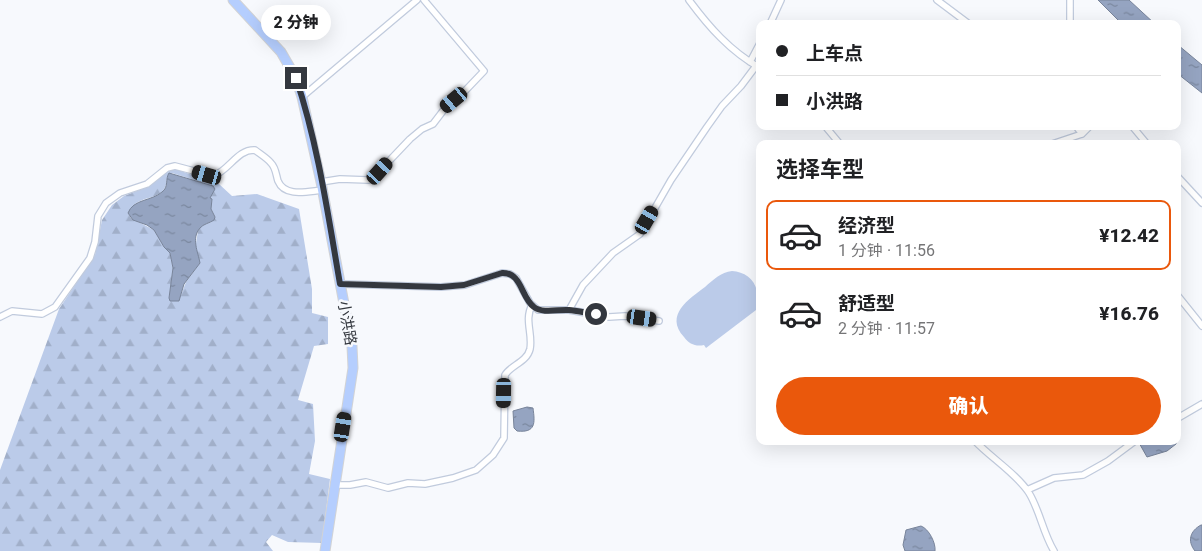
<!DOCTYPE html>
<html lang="zh">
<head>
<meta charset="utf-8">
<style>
	body { margin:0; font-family:Roboto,"Noto Sans SC",sans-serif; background:#f6f6f6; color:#202124; height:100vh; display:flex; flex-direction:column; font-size:19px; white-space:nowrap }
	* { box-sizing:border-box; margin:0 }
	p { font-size:16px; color:#757577 }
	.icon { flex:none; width:28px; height:28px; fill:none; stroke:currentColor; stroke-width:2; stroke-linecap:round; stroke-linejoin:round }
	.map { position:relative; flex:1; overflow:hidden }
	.sheet { position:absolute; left:756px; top:140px; width:425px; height:305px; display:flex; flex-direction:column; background:#fff; border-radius:10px; box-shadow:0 5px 20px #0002 }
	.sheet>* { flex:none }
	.top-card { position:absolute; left:756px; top:20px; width:425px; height:110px; border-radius:10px; box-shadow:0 5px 20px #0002; display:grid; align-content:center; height:110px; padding:0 20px; background:#fff }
	.end { position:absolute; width:22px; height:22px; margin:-11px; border:6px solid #34383f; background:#fff; box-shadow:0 0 0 2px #fff }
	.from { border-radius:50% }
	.bubble { position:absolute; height:35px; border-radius:18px; background:#fff; box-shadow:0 5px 20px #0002; font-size:16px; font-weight:800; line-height:35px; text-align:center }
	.car { position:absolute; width:15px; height:30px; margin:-15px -8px; border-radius:6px; box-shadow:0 0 4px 1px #0007; background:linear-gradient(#222 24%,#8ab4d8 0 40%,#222 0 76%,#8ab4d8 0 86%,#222 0) }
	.top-card b { display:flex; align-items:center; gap:18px; height:48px; font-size:19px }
	.top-card b+b { border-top:1px solid #e0e0e0 }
	.top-card i { width:12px; height:12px; background:#202124 }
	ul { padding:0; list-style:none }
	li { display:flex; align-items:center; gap:15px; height:70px; margin:0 10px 8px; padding:0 10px; border:2px solid transparent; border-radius:10px }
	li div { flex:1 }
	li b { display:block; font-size:19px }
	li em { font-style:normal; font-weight:800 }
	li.active { border-color:#ea580c }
	li>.icon { width:45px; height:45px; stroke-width:1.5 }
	h2 { padding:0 20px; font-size:22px; line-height:60px }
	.button { display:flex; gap:10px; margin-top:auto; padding:10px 20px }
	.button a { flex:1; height:58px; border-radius:30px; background:#ea580c; color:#fff; font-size:20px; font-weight:800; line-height:58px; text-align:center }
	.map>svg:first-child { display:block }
	.forest { fill:url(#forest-firs); fill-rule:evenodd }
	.pitch { fill:#bbcbe9 }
	.water { fill:url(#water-ripples); stroke:#78849a }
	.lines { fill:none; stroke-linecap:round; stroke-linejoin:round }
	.street-casing { stroke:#c1cbdd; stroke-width:8 }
	.primary-casing { stroke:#d2d3d5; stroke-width:11 }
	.street { stroke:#fff; stroke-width:5.5 }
	.primary { stroke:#b5cefe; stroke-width:9 }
	.route { stroke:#34383f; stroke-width:6 }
	.labels { text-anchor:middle; stroke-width:5; stroke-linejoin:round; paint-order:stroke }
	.street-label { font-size:15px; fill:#34383f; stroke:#f7f9fd }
</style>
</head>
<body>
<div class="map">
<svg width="1202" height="551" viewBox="0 0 1202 551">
	<defs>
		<pattern id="forest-firs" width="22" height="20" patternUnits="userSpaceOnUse" patternTransform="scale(1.25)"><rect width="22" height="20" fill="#bbcbe9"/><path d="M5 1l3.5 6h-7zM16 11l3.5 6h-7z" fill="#a1afc9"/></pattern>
		<pattern id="water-ripples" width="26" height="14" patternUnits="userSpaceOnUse" patternTransform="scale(1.25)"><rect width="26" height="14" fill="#95a4c1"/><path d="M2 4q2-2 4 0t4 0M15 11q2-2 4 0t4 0" fill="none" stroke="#7a879e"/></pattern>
	</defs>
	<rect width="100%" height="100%" fill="#f7f9fd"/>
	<path class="forest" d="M175,169L219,184L232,196L257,194L299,209L312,289V313L328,317V344L314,346L298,400L313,404L315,441L309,474L330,479L322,543L288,542L272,535L266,542L273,551H0V470L59,309L95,255L102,220L112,205L124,196L144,188L166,172ZM172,173L213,186L209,198L212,199L211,209L215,217L211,222L201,226L198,231L195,249L200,263L186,282L179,300L169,298L173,268L170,253L164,247L154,230L131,218L128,213C130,210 132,206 135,204C149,194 166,200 167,178Z"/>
	<path class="pitch" d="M732,271C744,272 754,278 757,291C757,294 756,297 757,299C758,302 760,304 760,307L706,348L704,345C696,347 689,344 684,337C664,315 689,299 705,287C713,280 721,272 732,271Z"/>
	<path class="water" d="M1098,0H1129L1155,24H1122Z
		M1178,45L1202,65V93L1178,74Z
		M169,173L213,186L215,189L210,198L212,199L211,209L215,217L214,220C210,223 203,224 200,228C191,238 198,252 200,263L184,284L179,301H170L169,298L173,268L170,253L164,247L154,230L147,225L133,220L128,213C133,199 152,201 162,192C169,187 165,179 169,173Z
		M527,407L533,408C535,423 536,433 517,431L514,428L513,411Z
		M1138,441H1176V444L1167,451L1147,457Z
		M1201,525H1202V551H1195C1187,541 1190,531 1201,525Z
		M921,526C929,529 936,543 935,551H905L903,545L906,530Z"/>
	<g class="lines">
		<g class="street-casing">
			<path id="street" d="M689,0C709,27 730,51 760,68
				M937,0L969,24
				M770,24L781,0
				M1070,24V0
				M750,62L760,43
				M302,97L417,0
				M825,126L840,144
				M1076,126L1082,134
				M1132,126L1147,144
				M1052,144L1082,134L1090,126
				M1178,177L1202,203
				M321,182L340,179L368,180L372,179L410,139L422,129L433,124L446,107L463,93L484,71L424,0
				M341,284L441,287L465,285L502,273L510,274L516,278L530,303L538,310H569L609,317L625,316L659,321
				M1178,296L1202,326
				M569,310L583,285L613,253L640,234L671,180L707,127L722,106L741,86L756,66
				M0,317L12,311L42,314L55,307L90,258L95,242L98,216L106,203L120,193L147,184L167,168L175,166L213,176C229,171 237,149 255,150C260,154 267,158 271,163C276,168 276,175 278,181C285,198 309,191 323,190
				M1178,418L1202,404
				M975,441C990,457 1018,475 1029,493C1040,511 1043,533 1054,551
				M334,485H350L366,482L388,488L408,483L425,484L453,478L476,470L493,455L504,438L505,375C511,365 527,362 530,349C533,334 524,320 532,305
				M1027,490L1054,478L1083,475L1108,461L1135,441"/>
		</g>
		<g class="primary-casing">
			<path id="primary" d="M233,0L281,52L296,78L302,97L321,182L352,346L353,368L325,551"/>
		</g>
		<use href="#street" class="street"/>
		<use href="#primary" class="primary"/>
	</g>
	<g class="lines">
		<path class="route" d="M296,78C318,144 328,215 340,284L441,287L464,285L502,273C522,272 521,298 534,307C543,314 559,309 569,310C578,311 587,313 596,314"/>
	</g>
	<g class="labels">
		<g class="street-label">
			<text transform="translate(347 323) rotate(80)" y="5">小洪路</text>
		</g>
	</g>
</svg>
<i class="end from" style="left:596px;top:314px"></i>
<i class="end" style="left:296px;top:78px"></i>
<div class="bubble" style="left:261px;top:5px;width:70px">2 分钟</div>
<i class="car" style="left:454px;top:100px;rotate:230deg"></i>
<i class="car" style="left:380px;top:171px;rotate:42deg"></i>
<i class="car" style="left:207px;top:175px;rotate:286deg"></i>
<i class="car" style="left:647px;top:220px;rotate:30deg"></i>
<i class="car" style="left:642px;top:318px;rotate:98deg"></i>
<i class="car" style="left:504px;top:393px;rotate:181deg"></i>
<i class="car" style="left:343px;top:427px;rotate:9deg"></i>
<div class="top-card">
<b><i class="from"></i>上车点</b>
<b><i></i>小洪路</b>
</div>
<section class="sheet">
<h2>选择车型</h2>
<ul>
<li class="active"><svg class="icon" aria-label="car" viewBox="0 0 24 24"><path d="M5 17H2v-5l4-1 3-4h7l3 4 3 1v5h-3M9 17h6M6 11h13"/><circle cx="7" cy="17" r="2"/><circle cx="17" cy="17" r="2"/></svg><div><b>经济型</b><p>1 分钟 · 11:56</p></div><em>¥12.42</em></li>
<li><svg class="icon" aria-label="car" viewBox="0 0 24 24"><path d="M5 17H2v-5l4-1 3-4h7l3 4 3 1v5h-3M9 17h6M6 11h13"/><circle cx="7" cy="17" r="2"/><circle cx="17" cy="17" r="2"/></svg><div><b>舒适型</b><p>2 分钟 · 11:57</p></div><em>¥16.76</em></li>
</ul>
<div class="button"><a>确认</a></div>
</section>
</div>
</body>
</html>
